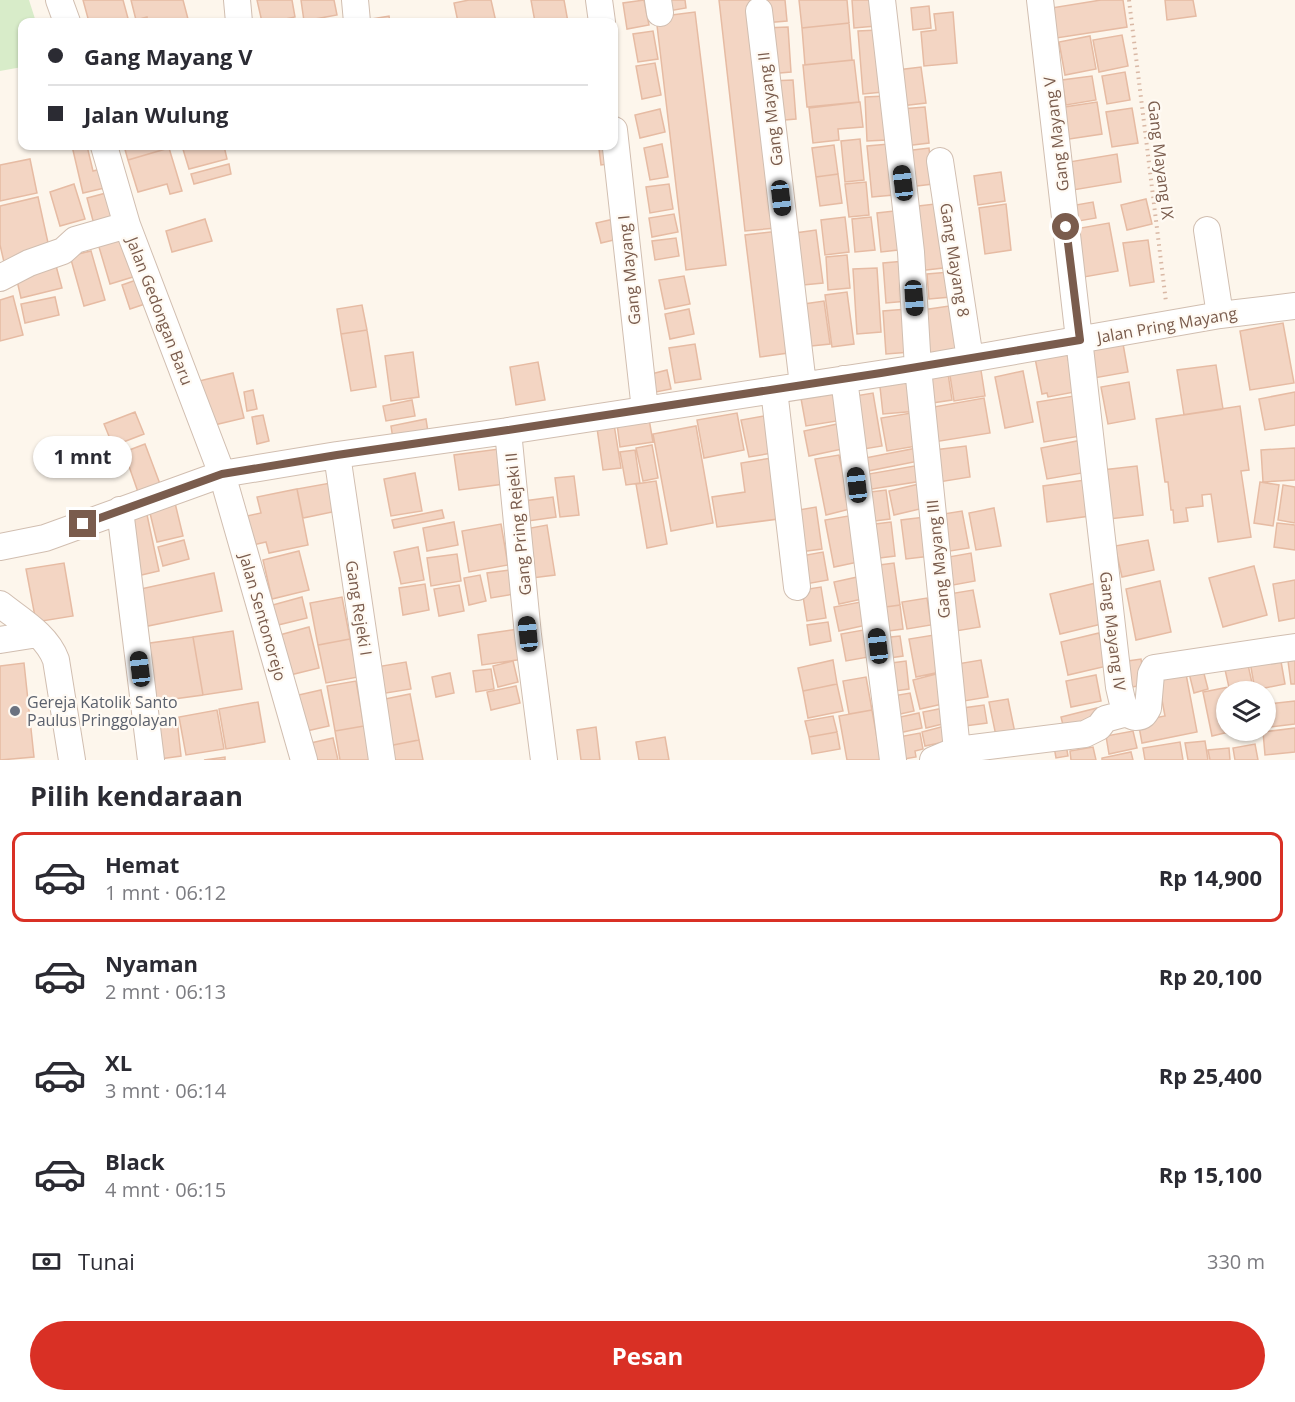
<!DOCTYPE html>
<html lang="id">
<head>
<meta charset="utf-8">
<style>
	body { margin:0; font-family:"Open Sans",sans-serif; background:#f2f2f3; color:#2b2b33; height:100vh; display:flex; flex-direction:column; font-size:22px; white-space:nowrap }
	* { box-sizing:border-box; margin:0 }
	p { font-size:20px; color:#7c7c81 }
	.icon { flex:none; width:33px; height:33px; fill:none; stroke:currentColor; stroke-width:2; stroke-linecap:round; stroke-linejoin:round }
	.map { position:relative; height:760px; overflow:hidden }
	.drawer { display:flex; flex-direction:column; background:#fff; flex:1 }
	.drawer>* { flex:none }
	.hud { position:absolute; left:18px; top:18px; width:600px; height:132px; border-radius:12px; box-shadow:0 2px 4px #0004; display:grid; align-content:center; height:132px; padding:0 30px; background:#fff }
	.buttons { position:absolute; left:1216px; top:681px; display:grid; gap:12px }
	.buttons a { display:grid; place-items:center; width:60px; height:60px; border-radius:50%; background:#fff; box-shadow:0 2px 4px #0004; font-size:30px }
	.end { position:absolute; width:27px; height:27px; margin:-14px; border:8px solid #7a5c4d; background:#fff; box-shadow:0 0 0 3px #fff }
	.from { border-radius:50% }
	.bubble { position:absolute; height:42px; border-radius:21px; background:#fff; box-shadow:0 2px 4px #0004; font-size:20px; font-weight:700; line-height:42px; text-align:center }
	.car { position:absolute; width:18px; height:36px; margin:-18px -9px; border-radius:8px; box-shadow:0 0 4px 2px #0007; background:linear-gradient(#222 24%,#8ab4d8 0 40%,#222 0 76%,#8ab4d8 0 86%,#222 0) }
	.hud b { display:flex; align-items:center; gap:21px; height:57px; font-size:22px }
	.hud b+b { border-top:2px solid #e1e1e2 }
	.hud i { width:15px; height:15px; background:#2b2b33 }
	ul { padding:0; list-style:none }
	li { display:flex; align-items:center; gap:18px; height:90px; margin:0 12px 9px; padding:0 18px; border:3px solid transparent; border-radius:12px }
	li div { flex:1 }
	li b { display:block; font-size:22px }
	li em { font-style:normal; font-weight:700 }
	li.selected { border-color:#d93025 }
	li>.icon { width:54px; height:54px; stroke-width:1.5 }
	h2 { padding:0 30px; font-size:27px; line-height:72px }
	.pay { display:flex; align-items:center; gap:15px; height:66px; padding:0 30px; font-size:22px }
	.pay p { margin-inline-start:auto }
	.action { display:flex; gap:12px; margin-top:auto; padding:12px 30px }
	.action a { flex:1; height:69px; border-radius:36px; background:#d93025; color:#fff; font-size:24px; font-weight:700; line-height:69px; text-align:center }
	.map>svg:first-child { display:block }
	.green { fill:#d8ecc9 }
	.building { fill:#f3d5c3; stroke:#e6bba3; stroke-width:1.5 }
	.lines { fill:none; stroke-linecap:round; stroke-linejoin:round }
	.minor-casing { stroke:#d1beb0; stroke-width:28 }
	.path { stroke:#d9b8a5; stroke-width:4; stroke-dasharray:1.5 4.5; stroke-linecap:butt }
	.minor { stroke:#fff; stroke-width:26 }
	.route { stroke:#7a5c4d; stroke-width:8 }
	.worship-dot { fill:#6b7280; stroke:#fffaf3; stroke-width:2 }
	.labels { text-anchor:middle; stroke-width:4.5; stroke-linejoin:round; paint-order:stroke }
	.street-label { font-size:16px; fill:#7a5c4d; stroke:#fffaf3 }
	.worship-label { font-size:16px; fill:#5b616d; stroke:#fffaf3; text-anchor:start }
</style>
</head>
<body>
<div class="map">
<svg width="1295" height="760" viewBox="0 0 1295 760">
	<rect width="100%" height="100%" fill="#fdf6ec"/>
	<path class="green" d="M0,0H29L36,22H22V67L0,71Z"/>
	<path class="building" d="M83,0H123L129,22H89Z
		M131,0H183L188,19L175,22H148L147,17L136,20Z
		M257,0H292L295,17L271,22H262Z
		M301,0H334L337,15L304,21Z
		M469,0H491L496,22H458L454,3Z
		M531,0H564L568,22H535Z
		M644,0L649,25L627,29L623,3Z
		M660,0H685L686,8L663,12Z
		M719,0H750L776,228L745,231Z
		M762,0H785L787,21L764,23Z
		M799,0H847L849,23L802,28Z
		M852,0H874L876,26L854,28Z
		M1101,0H1123L1127,27L1050,39L1045,9Z
		M1165,0H1193L1196,16L1167,20Z
		M929,6L931,28L913,30L911,8Z
		M695,12L726,265L686,270L656,17Z
		M953,12L957,63L924,66L921,32L936,30L934,14Z
		M389,16L390,22H366V20Z
		M849,23L852,60L805,65L802,28Z
		M788,27L791,72L768,74L764,28Z
		M878,30L883,92L863,94L858,31Z
		M653,31L658,59L638,62L633,34Z
		M1122,35L1128,66L1099,72L1093,40Z
		M1090,36L1096,69L1065,75L1059,42Z
		M854,60L859,102L807,107L803,65Z
		M655,63L661,95L642,99L636,66Z
		M921,67L926,103L901,106L897,70Z
		M1125,72L1130,100L1107,104L1102,76Z
		M1092,76L1096,100L1066,105L1062,80Z
		M793,80L796,119L773,121L770,81Z
		M885,96L887,140L867,141L865,97Z
		M860,102L863,127L838,129L839,140L813,143L809,108Z
		M1097,102L1102,134L1063,140L1058,108Z
		M925,107L929,143L905,146L901,109Z
		M1132,108L1138,143L1112,147L1106,112Z
		M660,109L665,132L640,138L635,115Z
		M860,139L864,180L845,182L841,141Z
		M662,144L668,177L650,180L644,148Z
		M889,144L894,195L872,197L867,146Z
		M834,145L838,174L816,177L812,148Z
		M72,146H87L93,171L105,168L109,187L83,193Z
		M124,146H168L169,148L128,160Z
		M182,146H224L227,159L189,169Z
		M613,147L615,163L601,165L599,149Z
		M169,148L182,191L170,194L167,184L138,192L128,160Z
		M929,148L933,184L909,187L905,151Z
		M1117,154L1121,182L1073,190L1069,162Z
		M30,159L37,193L0,201V165Z
		M229,164L231,174L194,184L191,174Z
		M1001,172L1005,201L978,205L974,176Z
		M838,174L842,203L820,206L816,177Z
		M866,182L869,215L849,217L845,184Z
		M74,184L85,219L60,226L50,192Z
		M669,184L673,209L650,213L646,187Z
		M106,193L115,227L96,232L87,198Z
		M38,197L50,252L4,262L0,245V206Z
		M1146,199L1152,224L1127,230L1121,205Z
		M1093,202L1096,218L1073,222L1070,206Z
		M935,204L943,268L918,271L910,207Z
		M1006,204L1011,250L985,254L979,208Z
		M894,211L898,250L881,252L877,213Z
		M674,214L678,232L652,237L649,218Z
		M845,217L849,252L825,255L821,220Z
		M871,217L875,250L855,252L852,219Z
		M205,219L212,241L172,252L166,231Z
		M614,219L618,239L601,243L596,223Z
		M1109,223L1118,271L1084,277L1075,229Z
		M118,230L133,277L110,284L96,237Z
		M816,230L823,283L793,286L795,233Z
		M779,231L795,352L760,357L745,235Z
		M676,238L679,256L655,260L652,241Z
		M1148,240L1154,282L1130,286L1123,243Z
		M91,251L105,300L84,306L70,256Z
		M847,255L850,288L828,290L826,257Z
		M905,261L908,301L886,303L883,263Z
		M55,262L62,288L21,298L15,272Z
		M877,268L881,332L857,334L853,269Z
		M950,272L951,297L929,299L927,274Z
		M684,276L690,304L665,309L659,280Z
		M139,279L148,303L130,309L122,285Z
		M847,292L854,344L832,347L825,295Z
		M13,296L23,335L0,341V300Z
		M55,297L59,315L25,323L21,304Z
		M824,301L830,344L802,347L797,305Z
		M362,305L367,330L341,334L337,309Z
		M949,306L966,348L923,359L916,311Z
		M689,309L694,334L670,339L665,314Z
		M907,309L911,352L886,354L883,311Z
		M1283,323L1294,383L1250,390L1240,331Z
		M367,330L376,387L351,391L341,334Z
		M1122,338L1128,372L1094,378L1088,344Z
		M695,344L701,379L675,383L669,348Z
		M413,352L419,397L391,401L385,356Z
		M1067,352L1068,360L1075,359L1080,391L1048,397L1047,393L1042,394L1035,358Z
		M538,362L545,400L516,405L510,367Z
		M980,364L985,396L954,401L949,369Z
		M1216,365L1223,409L1184,415L1177,370Z
		M947,367L952,400L926,404L921,371Z
		M667,370L671,389L656,392L651,374Z
		M1023,371L1033,422L1005,428L995,377Z
		M233,373L244,418L210,426L199,381Z
		M914,374L918,411L883,414L879,378Z
		M1129,382L1135,419L1108,424L1101,387Z
		M837,387L843,420L806,426L800,393Z
		M253,390L257,409L247,411L244,392Z
		M1295,392V425L1265,430L1259,399Z
		M873,393L882,446L858,450L849,397Z
		M1080,395L1087,435L1044,442L1037,402Z
		M984,398L990,433L934,442L928,408Z
		M412,400L415,416L386,421L383,406Z
		M1240,406L1249,470L1241,471L1251,537L1218,542L1211,494L1202,495L1203,506L1186,508L1188,521L1174,523L1173,510H1171L1168,482H1165L1156,419Z
		M135,412L144,434L113,446L104,424Z
		M737,413L744,450L704,458L697,420Z
		M911,413L917,446L887,451L881,418Z
		M263,415L269,441L257,444L252,417Z
		M764,416L772,453L749,457L741,420Z
		M613,418L621,468L603,470L596,421Z
		M426,419L428,432L393,439L391,426Z
		M649,419L653,442L620,447L617,424Z
		M842,423L847,448L809,456L804,431Z
		M696,426L713,523L671,531L653,434Z
		M1082,440L1088,472L1047,479L1041,448Z
		M145,444L160,484L138,492L124,452Z
		M652,445L658,478L643,481L636,448Z
		M966,446L970,477L939,482L934,450Z
		M922,447L924,460L868,471L865,458Z
		M1295,448V480L1263,482L1261,450Z
		M499,449L504,484L459,490L454,455Z
		M635,450L640,483L626,485L620,452Z
		M839,455L850,509L826,515L815,459Z
		M778,457L786,518L717,527L712,497L745,492L741,463Z
		M920,465L922,481L866,490L863,475Z
		M1137,466L1143,515L1109,519L1102,470Z
		M415,473L422,511L391,516L384,479Z
		M574,476L579,515L560,517L555,478Z
		M1085,480L1090,516L1047,522L1043,486Z
		M656,481L667,544L647,548L636,484Z
		M336,482L342,510L303,518L297,489Z
		M1260,482L1279,485L1273,526L1254,523Z
		M919,484L924,508L894,515L889,491Z
		M1283,485L1295,487V523L1278,520Z
		M297,489L308,545L269,553L266,542L253,545L247,516L261,513L257,497Z
		M886,490L890,519L867,522L863,493Z
		M553,497L556,517L528,521L524,501Z
		M175,503L183,536L157,542L149,509Z
		M816,507L822,549L800,552L793,511Z
		M994,508L1001,546L976,550L969,513Z
		M146,510L159,571L137,576L124,515Z
		M442,510L444,518L394,528L392,520Z
		M962,511L969,548L944,552L937,515Z
		M854,515L863,561L834,567L825,520Z
		M925,517L931,556L906,559L901,520Z
		M454,522L458,545L427,551L423,528Z
		M891,522L895,556L872,559L867,525Z
		M1277,523L1295,525V550L1274,547Z
		M501,524L508,565L469,572L462,531Z
		M547,525L555,575L532,578L525,529Z
		M184,540L189,559L163,566L158,547Z
		M1148,540L1154,570L1122,577L1115,546Z
		M418,547L424,580L401,584L394,552Z
		M299,551L309,590L272,599L263,560Z
		M823,552L828,580L806,584L801,556Z
		M971,553L975,581L948,586L943,558Z
		M457,554L461,581L431,586L427,558Z
		M64,563L73,616L36,622L26,569Z
		M894,563L900,605L878,608L872,566Z
		M1254,566L1267,615L1223,627L1209,578Z
		M510,570L514,594L491,598L487,573Z
		M214,573L222,611L143,627L136,590Z
		M480,575L486,601L469,605L464,578Z
		M862,576L867,598L839,604L834,582Z
		M1295,580V618L1279,621L1273,584Z
		M1160,581L1171,632L1136,640L1126,589Z
		M1100,582L1110,622L1060,634L1050,594Z
		M425,584L429,610L403,615L399,588Z
		M459,585L464,611L439,616L434,589Z
		M821,587L826,618L807,621L802,590Z
		M973,590L980,627L956,631L949,594Z
		M302,597L307,618L274,626L269,606Z
		M342,597L350,639L318,645L310,603Z
		M927,598L931,625L907,629L902,602Z
		M866,601L871,624L839,631L834,607Z
		M900,605L903,629L881,632L878,608Z
		M828,622L831,641L810,645L807,625Z
		M309,627L319,668L282,677L272,637Z
		M519,629L524,659L482,665L478,635Z
		M869,629L874,656L846,661L841,634Z
		M233,631L242,689L203,695L193,637Z
		M1099,633L1107,666L1068,675L1061,642Z
		M934,635L940,672L916,677L909,639Z
		M900,636L903,656L883,659L881,638Z
		M193,637L203,695L152,702L143,644Z
		M350,639L358,677L326,683L318,645Z
		M1280,656L1285,684L1255,690L1250,662Z
		M1141,659L1145,685L1125,688L1121,662Z
		M833,660L837,684L803,691L798,668Z
		M981,660L988,697L964,701L957,664Z
		M1247,660L1254,692H1230L1224,665Z
		M1295,660V684H1291L1288,661Z
		M513,661L518,682L498,687L493,666Z
		M906,661L909,689L887,692L884,664Z
		M406,662L411,689L380,694L376,667Z
		M24,663L34,757L0,760V666Z
		M1202,666L1208,689L1194,693L1188,669Z
		M491,669L494,689L476,692L473,671Z
		M450,673L454,693L436,697L432,677Z
		M940,673L947,703L920,709L913,680Z
		M1186,674L1197,732L1142,743L1138,721L1165,716L1158,679Z
		M1096,675L1101,701L1071,707L1066,681Z
		M866,677L872,710L849,714L843,681Z
		M356,681L364,726L335,731L327,686Z
		M837,684L843,711L808,718L803,691Z
		M516,686L520,703L491,710L487,692Z
		M1229,687L1230,692H1227V730H1237L1212,736L1203,692Z
		M321,690L329,726L302,732L294,696Z
		M910,693L914,711L891,716L887,697Z
		M410,694L419,740L388,746L380,700Z
		M1008,699L1015,733L996,736L989,702Z
		M1295,701V724L1270,727L1267,704Z
		M258,702L265,742L226,749L219,709Z
		M984,705L987,723L965,726L963,708Z
		M944,708L947,723L926,728L923,712Z
		M1097,708L1100,720L1064,729L1061,717Z
		M217,710L224,749L186,755L179,717Z
		M872,710L881,760H847L839,716Z
		M919,713L922,728L894,734L891,719Z
		M833,716L837,732L809,737L805,721Z
		M177,719L181,756L160,759L155,722Z
		M364,726L371,760H340L335,731Z
		M945,726L949,741L925,746L922,732Z
		M596,727L600,760H581L577,730Z
		M1295,728V752L1265,755L1263,732Z
		M1133,731L1137,748L1109,754L1106,736Z
		M837,732L840,749L812,754L809,737Z
		M920,733L923,749L915,751L916,757L898,760L893,738Z
		M665,737L669,760H639L636,742Z
		M333,738L338,760H310L306,744Z
		M1065,739L1068,756L1056,758L1053,741Z
		M419,740L423,760H391L388,746Z
		M1205,741L1208,760H1188L1185,743Z
		M1180,742L1183,760H1145L1143,748Z
		M1255,744L1258,760H1235L1233,748Z
		M1093,747L1096,760H1071L1070,751Z
		M1229,748L1230,760H1210L1208,750Z
		M1131,752L1133,760H1102V758Z
		M225,757V760H204Z"/>
	<g class="lines">
		<g class="minor-casing">
			<path id="minor" d="M59,0L67,22
				M237,0L239,22
				M355,0L357,22
				M599,0L602,22
				M658,0L660,13
				M882,0L911,252L918,368L957,750
				M1040,0L1119,687C1122,698 1123,716 1136,717C1143,717 1145,714 1148,708L1151,674L1154,668L1295,647
				M759,11L803,385
				M614,130L645,410
				M104,146L127,225L222,474L304,760
				M940,161L970,359
				M1207,230L1220,315
				M0,278L29,263L63,251L75,240L127,225
				M844,379L893,760
				M774,390L797,587
				M508,431L528,635L544,760
				M337,455L382,760
				M120,510L151,760
				M0,547L45,538L222,474L337,455L508,431L918,368L1220,315L1295,306
				M0,604C20,620 47,635 56,660L72,760
				M0,640L38,634
				M933,760L957,750L1085,734L1099,727L1105,719L1127,713"/>
		</g>
		<path class="path" d="M1129,0L1166,302"/>
		<use href="#minor" class="minor"/>
	</g>
	<g class="lines">
		<path class="route" d="M83,524L222,474L337,455L508,430L881,373L1080,340L1066,227"/>
	</g>
	<circle class="worship-dot" cx="15" cy="711" r="6"/>
	<g class="labels">
		<g class="street-label">
			<text transform="translate(770 109) rotate(-97)" y="6">Gang Mayang II</text>
			<text transform="translate(1056 134) rotate(-97)" y="6">Gang Mayang V</text>
			<text transform="translate(1161 160) rotate(83)" y="6">Gang Mayang IX</text>
			<text transform="translate(955 260) rotate(81)" y="6">Gang Mayang 8</text>
			<text transform="translate(629 270) rotate(-96)" y="6">Gang Mayang I</text>
			<text transform="translate(160 311) rotate(69)" y="6">Jalan Gedongan Baru</text>
			<text transform="translate(1167 325) rotate(-10)" y="6">Jalan Pring Mayang</text>
			<text transform="translate(518 524) rotate(-96)" y="6">Gang Pring Rejeki II</text>
			<text transform="translate(938 559) rotate(-96)" y="6">Gang Mayang III</text>
			<text transform="translate(359 608) rotate(81)" y="6">Gang Rejeki I</text>
			<text transform="translate(263 617) rotate(74)" y="6">Jalan Sentonorejo</text>
			<text transform="translate(1113 631) rotate(83)" y="6">Gang Mayang IV</text>
		</g>
		<g class="worship-label">
			<text x="27" y="708">Gereja Katolik Santo<tspan x="27" dy="18">Paulus Pringgolayan</tspan></text>
		</g>
	</g>
</svg>
<div class="buttons">
<a><svg class="icon" aria-label="layers" viewBox="0 0 24 24"><path d="M12 4l9 5-9 5-9-5zM3 14l9 5 9-5"/></svg></a>
</div>
<i class="end from" style="left:1066px;top:227px"></i>
<i class="end" style="left:83px;top:524px"></i>
<div class="bubble" style="left:33px;top:436px;width:99px">1 mnt</div>
<i class="car" style="left:903px;top:183px;rotate:353deg"></i>
<i class="car" style="left:781px;top:198px;rotate:173deg"></i>
<i class="car" style="left:914px;top:298px;rotate:176deg"></i>
<i class="car" style="left:857px;top:485px;rotate:353deg"></i>
<i class="car" style="left:528px;top:634px;rotate:354deg"></i>
<i class="car" style="left:878px;top:646px;rotate:353deg"></i>
<i class="car" style="left:140px;top:669px;rotate:353deg"></i>
<div class="hud">
<b><i class="from"></i>Gang Mayang V</b>
<b><i></i>Jalan Wulung</b>
</div>
</div>
<section class="drawer">
<h2>Pilih kendaraan</h2>
<ul>
<li class="selected"><svg class="icon" aria-label="car" viewBox="0 0 24 24"><path d="M5 17H2v-5l4-1 3-4h7l3 4 3 1v5h-3M9 17h6M6 11h13"/><circle cx="7" cy="17" r="2"/><circle cx="17" cy="17" r="2"/></svg><div><b>Hemat</b><p>1 mnt · 06:12</p></div><em>Rp 14,900</em></li>
<li><svg class="icon" aria-label="car" viewBox="0 0 24 24"><path d="M5 17H2v-5l4-1 3-4h7l3 4 3 1v5h-3M9 17h6M6 11h13"/><circle cx="7" cy="17" r="2"/><circle cx="17" cy="17" r="2"/></svg><div><b>Nyaman</b><p>2 mnt · 06:13</p></div><em>Rp 20,100</em></li>
<li><svg class="icon" aria-label="car" viewBox="0 0 24 24"><path d="M5 17H2v-5l4-1 3-4h7l3 4 3 1v5h-3M9 17h6M6 11h13"/><circle cx="7" cy="17" r="2"/><circle cx="17" cy="17" r="2"/></svg><div><b>XL</b><p>3 mnt · 06:14</p></div><em>Rp 25,400</em></li>
<li><svg class="icon" aria-label="car" viewBox="0 0 24 24"><path d="M5 17H2v-5l4-1 3-4h7l3 4 3 1v5h-3M9 17h6M6 11h13"/><circle cx="7" cy="17" r="2"/><circle cx="17" cy="17" r="2"/></svg><div><b>Black</b><p>4 mnt · 06:15</p></div><em>Rp 15,100</em></li>
</ul>
<div class="pay"><svg class="icon" aria-label="cash" viewBox="0 0 24 24"><path d="M3 7h18v10H3z"/><circle cx="12" cy="12" r="2"/></svg>Tunai<p>330 m</p></div>
<div class="action"><a>Pesan</a></div>
</section>
</body>
</html>
